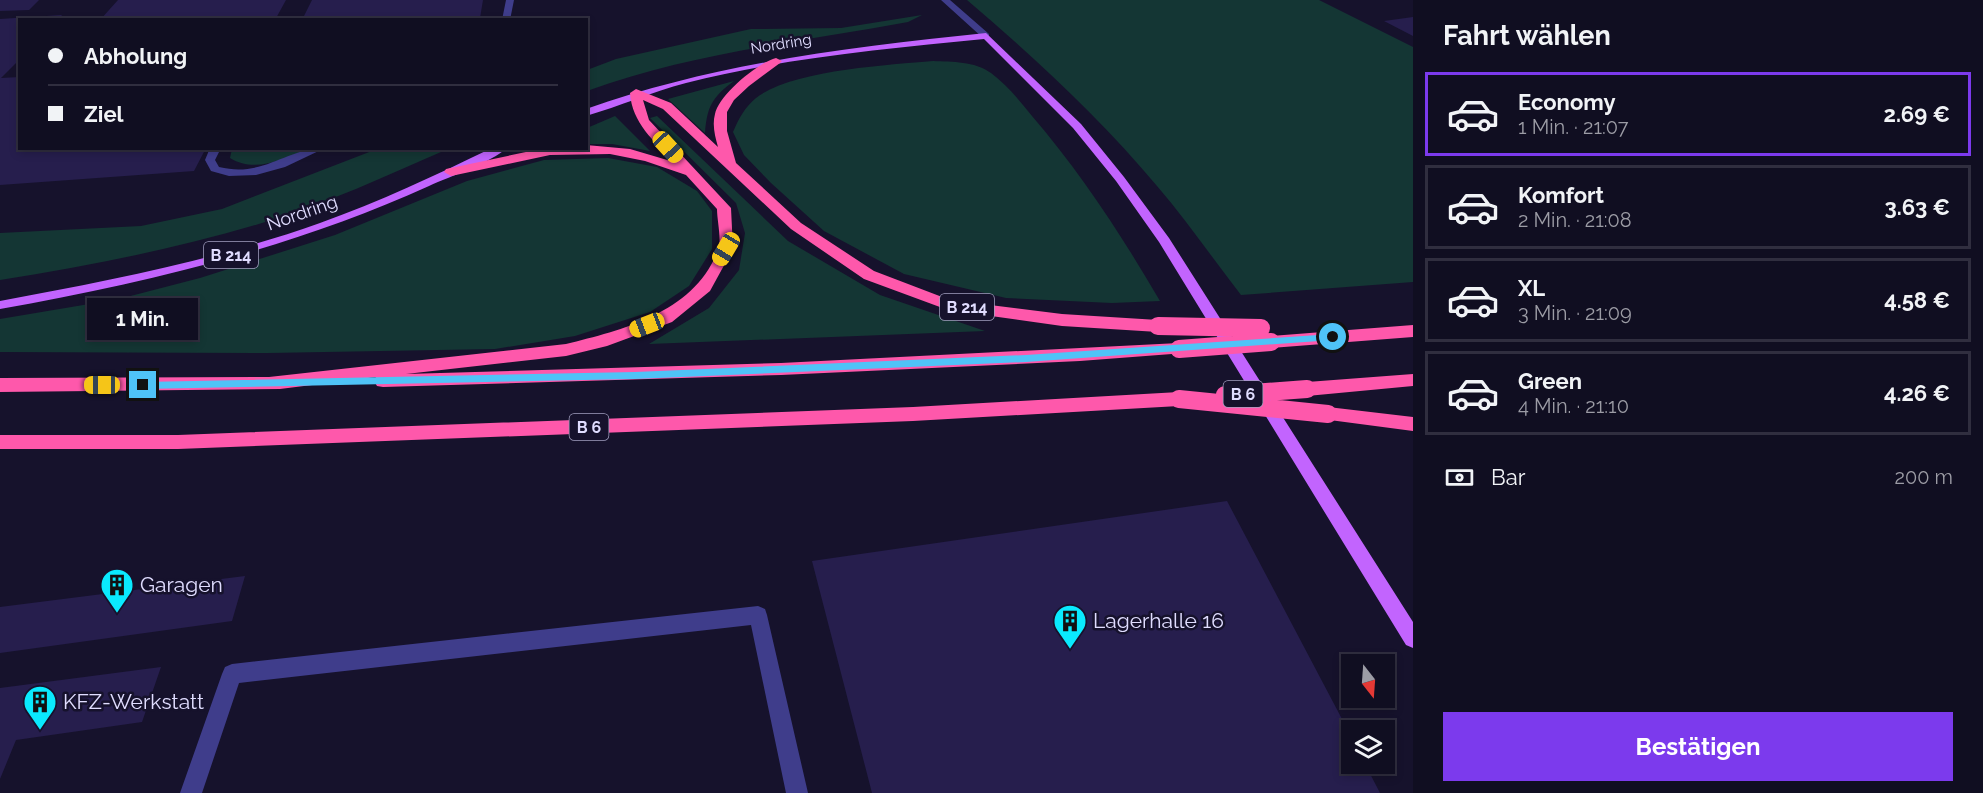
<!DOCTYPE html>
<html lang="de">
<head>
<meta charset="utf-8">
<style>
	body { margin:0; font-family:Raleway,sans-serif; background:#19172a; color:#f1f3f6; height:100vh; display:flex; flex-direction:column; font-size:22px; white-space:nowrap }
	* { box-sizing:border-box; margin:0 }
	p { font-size:20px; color:#9c9ca5 }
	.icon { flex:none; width:33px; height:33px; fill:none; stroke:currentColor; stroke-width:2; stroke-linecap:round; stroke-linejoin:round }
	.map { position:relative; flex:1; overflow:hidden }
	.details { display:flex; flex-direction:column; background:#100e21; width:570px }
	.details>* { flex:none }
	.banner { position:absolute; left:18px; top:18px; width:570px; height:132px; border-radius:0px; box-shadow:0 3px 9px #0003,0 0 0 2px #302e3f; display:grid; align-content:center; height:132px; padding:0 30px; background:#100e21 }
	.needle { width:39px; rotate:163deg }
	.fabs { position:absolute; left:1341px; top:654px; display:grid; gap:12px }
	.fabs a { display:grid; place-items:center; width:54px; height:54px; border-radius:0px; background:#100e21; box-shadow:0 3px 9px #0003,0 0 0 2px #302e3f; font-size:30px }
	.end { position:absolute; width:27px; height:27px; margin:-14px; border:8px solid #4fc3f7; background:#111; box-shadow:0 0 0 3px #111 }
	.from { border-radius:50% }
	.bubble { position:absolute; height:42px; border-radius:0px; background:#100e21; box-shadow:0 3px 9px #0003,0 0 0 2px #302e3f; font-size:20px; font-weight:700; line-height:42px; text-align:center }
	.car { position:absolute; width:18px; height:36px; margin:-18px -9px; border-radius:8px; box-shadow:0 0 4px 2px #0007; background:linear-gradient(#f5c518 24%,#345 0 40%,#f5c518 0 76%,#345 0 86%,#f5c518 0) }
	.banner b { display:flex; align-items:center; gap:21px; height:57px; font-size:22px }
	.banner b+b { border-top:2px solid #302e3f }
	.banner i { width:15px; height:15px; background:#f1f3f6 }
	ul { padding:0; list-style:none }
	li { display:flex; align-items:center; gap:18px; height:84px; margin:0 12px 9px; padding:0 18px; border:3px solid #302e3f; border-radius:0px }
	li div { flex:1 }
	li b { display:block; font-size:22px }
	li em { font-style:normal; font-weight:700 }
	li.active { border-color:#7c3aed }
	li>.icon { width:54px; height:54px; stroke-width:1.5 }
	h2 { padding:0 30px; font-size:27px; line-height:72px }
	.pay { display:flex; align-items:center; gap:15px; height:66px; padding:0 30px; font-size:22px }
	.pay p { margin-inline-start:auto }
	.cta { display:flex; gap:12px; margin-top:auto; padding:12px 30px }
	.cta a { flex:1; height:69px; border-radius:0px; background:#7c3aed; color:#fff; font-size:24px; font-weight:700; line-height:69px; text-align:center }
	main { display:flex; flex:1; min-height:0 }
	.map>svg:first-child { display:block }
	.green { fill:#143634 }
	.building { fill:#261e4d }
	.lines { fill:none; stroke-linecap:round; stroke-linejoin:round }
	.minor { fill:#3f3d8b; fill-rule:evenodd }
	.major { fill:#c264fe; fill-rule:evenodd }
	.highway { fill:#fe58ab; fill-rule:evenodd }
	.highway-bridge { stroke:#fe58ab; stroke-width:18 }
	.route { fill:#4fc3f7 }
	.labels { text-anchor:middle; stroke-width:5; stroke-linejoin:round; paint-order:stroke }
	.far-street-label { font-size:15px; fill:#e0ddff; stroke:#16122c }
	.shield { fill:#16122c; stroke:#a3a0c0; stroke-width:1.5 }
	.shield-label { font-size:16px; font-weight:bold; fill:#e0ddff }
	.street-label { font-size:18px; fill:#e0ddff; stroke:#16122c }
	.near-poi-label { font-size:21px; fill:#e0ddff; stroke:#16122c; text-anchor:start }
</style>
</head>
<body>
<main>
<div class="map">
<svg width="1413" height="793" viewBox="0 0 1413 793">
	<rect width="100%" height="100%" fill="#16122c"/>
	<path class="green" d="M967,0H1319L1413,47V282L1241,295C1213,259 1187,221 1157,186C1101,119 1034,57 967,0Z
		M922,15L908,22C800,42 690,53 587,91V70L616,59L751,29L841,28Z
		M933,61C953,62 974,61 991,73C1006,84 1020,101 1032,116C1081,173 1122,236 1160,301L1112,303L1006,298L904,274L824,231L771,183L744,155L733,132C739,118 745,107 756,98C792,70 888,65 933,61Z
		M734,81C712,97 707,107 705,133L668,99Z
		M615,116L650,151L612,144H587V128Z
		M657,116L788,241L880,295L985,331L649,344L709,308L739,270L745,233L736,203L650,118Z
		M232,149H309C284,158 256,174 230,158Z
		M377,149H448C388,175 326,204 262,223C176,249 88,266 0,280V233L141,226L222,209Z
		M608,158L657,167L697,191L712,211V249L689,286L650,312L575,336L495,349L268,353L0,352V319L119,299L200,278L335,235L467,181L544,160Z"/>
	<path class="building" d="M0,0H39L29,10L0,11Z
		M118,0H286L275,20H100Z
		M312,0H483L480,18L302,20Z
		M62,15L58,20H20V59L1,78L20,77V148H206L194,171L0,185V19Z
		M1413,17V36L1384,21Z
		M1227,501L1352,738V764H1365L1380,793H872L812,561Z
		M245,576L232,621L0,653V607Z
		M161,667L142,722L16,740L0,779V688Z"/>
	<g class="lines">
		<path class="minor" d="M506,0H514L510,20H502Z
			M941,0H950L989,34V38H983Z
			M210,148H221L215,160L219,167C264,178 286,148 325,148L285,167L256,175L229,176L211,171L205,160Z
			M758,606L765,609L767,615L808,793H786L751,625L239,683L202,793H180L222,674L225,667L232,664Z"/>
		<path class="major" d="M986,33L1081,124L1124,177L1169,238L1413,622V648L1406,645L1159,242L1116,181L1073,128L984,39C884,49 783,58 686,83C652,92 620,106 586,116V109C716,63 850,47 986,33Z
			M492,148H507C490,163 451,176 429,186C292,248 147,283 0,309V301C108,281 216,260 320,223C379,202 436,175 492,148Z"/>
		<path class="highway" d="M776,58L782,61L780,63L749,86L734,100L727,112V131L736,163L801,223L874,271L950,300L1062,314L1158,320L1164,322L1166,326L1164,330L1158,332L1062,326L948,310L864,279L791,229L663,109L643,100L649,120L731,208L733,249L710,291L672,322L607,346L566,356L406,374L781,363L1179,343L1185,345L1188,349L1185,353L1080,361L781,375L383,387L377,386L374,381L376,377L280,389L0,392V378L269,377L566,344C623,330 695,312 718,250C722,240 717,221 717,209L686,175L645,161L610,154L550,155L451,176L444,172L446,169L545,148H586V145L630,149L674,162C654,141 632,123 630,93L636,89L671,103L718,147C715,136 712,125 715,114C719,95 757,63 776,58Z
			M1413,325V337L1271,348L1265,346L1263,342L1265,338L1271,336Z
			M1413,374V386L1307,396L1301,394L1298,389L1301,384L1307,382Z
			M1179,392L1185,394L1188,399L1185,404L1179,406L913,421L178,449H0V435H178L913,407Z
			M1328,407L1413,417V431L1322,419L1319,414L1322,409Z"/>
		<path class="highway-bridge" d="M1158,326L1261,328
			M1179,349L1271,342
			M1225,395L1307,389
			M1179,399L1328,414"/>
	</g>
	<path class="route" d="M1333,334L1337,337L1333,340L1026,362L635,379L143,389L138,385L143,382L635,372L1026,355Z"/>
	<defs>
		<g id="building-pin" transform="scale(1.725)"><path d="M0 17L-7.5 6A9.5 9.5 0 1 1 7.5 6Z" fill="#0aeafe" stroke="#16122c"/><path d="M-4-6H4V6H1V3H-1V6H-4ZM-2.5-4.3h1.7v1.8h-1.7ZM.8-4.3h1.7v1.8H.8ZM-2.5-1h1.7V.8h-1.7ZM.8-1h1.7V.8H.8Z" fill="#111"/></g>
	</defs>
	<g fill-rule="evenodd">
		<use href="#building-pin" x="117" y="585"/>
		<use href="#building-pin" x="1070" y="621"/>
		<use href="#building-pin" x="40" y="702"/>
	</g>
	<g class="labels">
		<g class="far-street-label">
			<text transform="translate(781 44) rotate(-9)" y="5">Nordring</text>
		</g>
		<g class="shield">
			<rect x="204" y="242" width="54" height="26" rx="4.5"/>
			<rect x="940" y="294" width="54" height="26" rx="4.5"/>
			<rect x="1223.5" y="381" width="39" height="26" rx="4.5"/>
			<rect x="569.5" y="414" width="39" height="26" rx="4.5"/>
		</g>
		<g class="shield-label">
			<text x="231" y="261">B 214</text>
			<text x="967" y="313">B 214</text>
			<text x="1243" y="400">B 6</text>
			<text x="589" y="433">B 6</text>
		</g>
		<g class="street-label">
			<text transform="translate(302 213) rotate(-19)" y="6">Nordring</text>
		</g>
		<g class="near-poi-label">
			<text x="140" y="592">Garagen</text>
			<text x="1093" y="628">Lagerhalle 16</text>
			<text x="63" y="709">KFZ-Werkstatt</text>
		</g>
	</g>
</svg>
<div class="fabs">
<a><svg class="needle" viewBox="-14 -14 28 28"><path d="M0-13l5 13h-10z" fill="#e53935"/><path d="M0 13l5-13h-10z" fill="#9c9ca5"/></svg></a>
<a><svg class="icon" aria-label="layers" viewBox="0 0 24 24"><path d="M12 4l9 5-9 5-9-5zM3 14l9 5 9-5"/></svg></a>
</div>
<i class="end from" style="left:1333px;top:337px"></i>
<i class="end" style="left:143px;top:385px"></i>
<div class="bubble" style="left:87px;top:298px;width:111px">1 Min.</div>
<i class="car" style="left:668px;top:147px;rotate:137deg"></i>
<i class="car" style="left:726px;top:249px;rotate:211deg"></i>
<i class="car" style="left:647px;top:325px;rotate:249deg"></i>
<i class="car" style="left:102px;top:385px;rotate:270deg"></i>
<div class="banner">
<b><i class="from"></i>Abholung</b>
<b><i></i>Ziel</b>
</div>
</div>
<section class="details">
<h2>Fahrt wählen</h2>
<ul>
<li class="active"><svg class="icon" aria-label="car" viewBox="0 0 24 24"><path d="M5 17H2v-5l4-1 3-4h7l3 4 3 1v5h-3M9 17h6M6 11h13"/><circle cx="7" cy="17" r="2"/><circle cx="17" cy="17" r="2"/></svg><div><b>Economy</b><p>1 Min. · 21:07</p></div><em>2.69 €</em></li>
<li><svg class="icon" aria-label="car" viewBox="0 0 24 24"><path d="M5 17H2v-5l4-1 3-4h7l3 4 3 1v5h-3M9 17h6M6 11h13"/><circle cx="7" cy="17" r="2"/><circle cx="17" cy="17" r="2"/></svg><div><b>Komfort</b><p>2 Min. · 21:08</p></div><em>3.63 €</em></li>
<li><svg class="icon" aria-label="car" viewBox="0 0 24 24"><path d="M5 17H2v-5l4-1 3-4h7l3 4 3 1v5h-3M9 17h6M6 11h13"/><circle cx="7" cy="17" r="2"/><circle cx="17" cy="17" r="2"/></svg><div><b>XL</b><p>3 Min. · 21:09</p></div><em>4.58 €</em></li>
<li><svg class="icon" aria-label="car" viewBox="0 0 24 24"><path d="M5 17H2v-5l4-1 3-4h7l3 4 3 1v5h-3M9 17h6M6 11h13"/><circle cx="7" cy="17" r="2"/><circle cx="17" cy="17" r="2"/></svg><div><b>Green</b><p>4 Min. · 21:10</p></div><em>4.26 €</em></li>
</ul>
<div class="pay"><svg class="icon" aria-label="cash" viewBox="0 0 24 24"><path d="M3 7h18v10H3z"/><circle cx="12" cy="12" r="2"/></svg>Bar<p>200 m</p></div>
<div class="cta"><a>Bestätigen</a></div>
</section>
</main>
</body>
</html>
